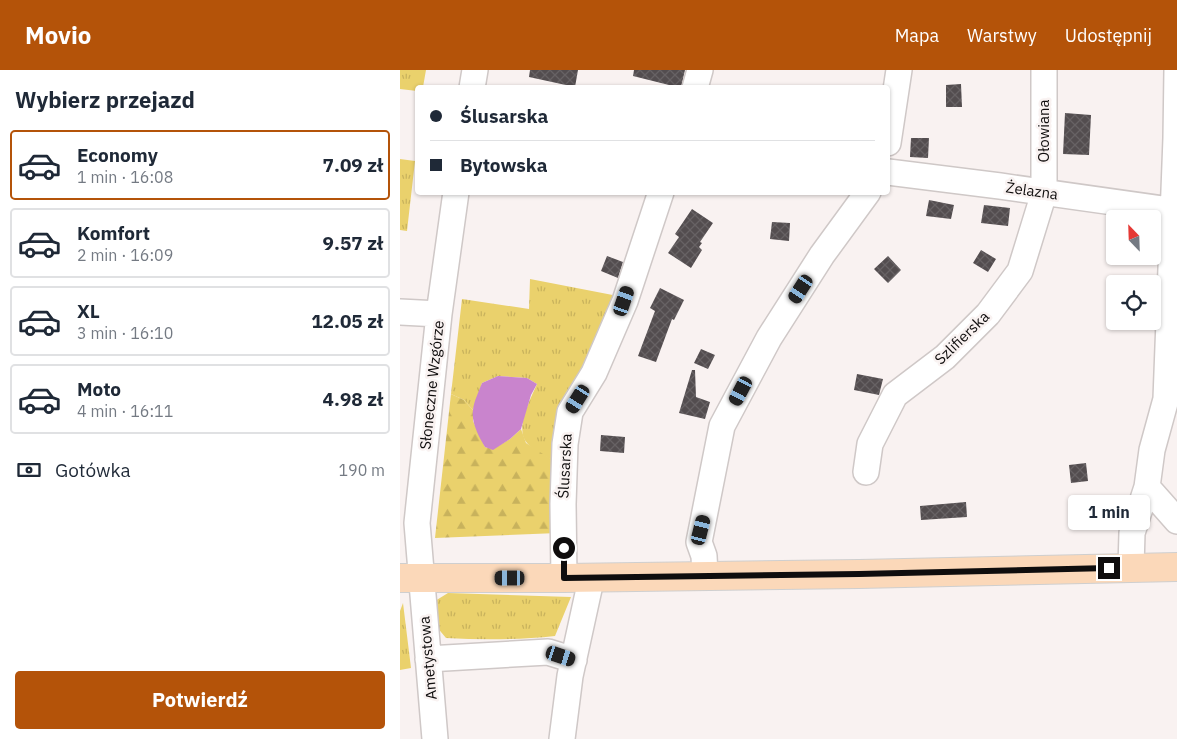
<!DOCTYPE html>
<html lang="pl">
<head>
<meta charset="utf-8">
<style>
	body { margin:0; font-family:"IBM Plex Sans",sans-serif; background:#f6f6f7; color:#1f2937; height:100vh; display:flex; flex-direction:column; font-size:19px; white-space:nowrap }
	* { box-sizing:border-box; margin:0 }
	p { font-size:16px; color:#747a83 }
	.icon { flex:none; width:28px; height:28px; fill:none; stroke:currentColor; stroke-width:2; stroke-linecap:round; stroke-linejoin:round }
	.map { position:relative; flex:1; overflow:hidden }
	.panel { display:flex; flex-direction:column; background:#fff; width:400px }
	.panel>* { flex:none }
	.top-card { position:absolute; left:15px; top:15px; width:475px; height:110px; border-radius:5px; box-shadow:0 1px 4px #0004; display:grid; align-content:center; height:110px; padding:0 15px; background:#fff }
	.needle { width:32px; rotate:337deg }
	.buttons { position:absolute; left:706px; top:140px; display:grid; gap:10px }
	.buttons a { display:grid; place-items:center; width:55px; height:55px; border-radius:5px; background:#fff; box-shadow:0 1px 4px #0004; font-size:25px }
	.end { position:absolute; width:22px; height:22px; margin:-11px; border:6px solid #0f0d0d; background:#fff; box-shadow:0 0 0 2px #fff }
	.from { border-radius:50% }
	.bubble { position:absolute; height:35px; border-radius:5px; background:#fff; box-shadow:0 1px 4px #0004; font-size:16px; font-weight:700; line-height:35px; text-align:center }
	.car { position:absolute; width:15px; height:30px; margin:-15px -8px; border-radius:6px; box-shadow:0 0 4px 1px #0007; background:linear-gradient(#222 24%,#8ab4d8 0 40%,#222 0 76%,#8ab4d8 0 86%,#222 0) }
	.top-card b { display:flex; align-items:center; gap:18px; height:48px; font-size:19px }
	.top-card b+b { border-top:1px solid #e0e1e3 }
	.top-card i { width:12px; height:12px; background:#1f2937 }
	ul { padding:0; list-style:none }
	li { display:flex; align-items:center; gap:15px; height:70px; margin:0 10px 8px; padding:0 5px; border:2px solid #e0e1e3; border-radius:5px }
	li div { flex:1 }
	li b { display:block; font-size:19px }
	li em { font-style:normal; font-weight:700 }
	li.selected { border-color:#b45309 }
	li>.icon { width:45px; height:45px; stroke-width:1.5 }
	h2 { padding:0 15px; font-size:22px; line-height:60px }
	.pay { display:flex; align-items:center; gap:12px; height:55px; padding:0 15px; font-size:19px }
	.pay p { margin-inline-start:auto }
	.primary-button { display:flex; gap:10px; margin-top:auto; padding:10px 15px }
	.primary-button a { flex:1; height:58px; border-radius:5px; background:#b45309; color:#fff; font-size:20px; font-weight:700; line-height:58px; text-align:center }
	header { display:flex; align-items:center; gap:30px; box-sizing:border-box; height:70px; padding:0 25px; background:#b45309; color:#fff }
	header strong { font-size:24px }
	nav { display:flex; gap:28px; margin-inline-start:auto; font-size:18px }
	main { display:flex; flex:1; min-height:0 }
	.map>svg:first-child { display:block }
	.grass { fill:url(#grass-tufts) }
	.forest { fill:url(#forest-firs) }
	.water { fill:#c984cd }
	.building { fill:url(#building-cross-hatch) }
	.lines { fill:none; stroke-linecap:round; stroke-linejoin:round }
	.minor-casing { stroke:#cfc8c7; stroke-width:28 }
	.major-casing { stroke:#cfcfcf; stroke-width:30 }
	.minor { stroke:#fff; stroke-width:25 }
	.major { stroke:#fbd8b9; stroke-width:28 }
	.route { stroke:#0f0d0d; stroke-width:6 }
	.labels { text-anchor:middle; stroke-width:5; stroke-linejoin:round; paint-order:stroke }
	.street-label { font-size:15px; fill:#0f0d0d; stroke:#f9f2f1 }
</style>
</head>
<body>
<header>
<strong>Movio</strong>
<nav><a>Mapa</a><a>Warstwy</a><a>Udostępnij</a></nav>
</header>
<main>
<section class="panel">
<h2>Wybierz przejazd</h2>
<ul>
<li class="selected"><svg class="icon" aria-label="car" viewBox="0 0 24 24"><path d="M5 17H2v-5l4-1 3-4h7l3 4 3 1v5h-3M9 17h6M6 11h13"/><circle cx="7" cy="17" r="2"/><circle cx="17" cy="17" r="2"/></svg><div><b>Economy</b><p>1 min · 16:08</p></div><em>7.09 zł</em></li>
<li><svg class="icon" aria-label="car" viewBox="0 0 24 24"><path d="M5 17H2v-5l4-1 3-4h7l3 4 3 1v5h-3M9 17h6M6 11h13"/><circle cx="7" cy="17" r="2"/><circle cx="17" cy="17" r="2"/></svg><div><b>Komfort</b><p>2 min · 16:09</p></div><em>9.57 zł</em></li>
<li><svg class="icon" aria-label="car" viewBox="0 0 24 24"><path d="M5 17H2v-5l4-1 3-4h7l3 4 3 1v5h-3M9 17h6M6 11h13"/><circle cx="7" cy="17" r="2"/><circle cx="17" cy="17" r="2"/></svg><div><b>XL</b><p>3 min · 16:10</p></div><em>12.05 zł</em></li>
<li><svg class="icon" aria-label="car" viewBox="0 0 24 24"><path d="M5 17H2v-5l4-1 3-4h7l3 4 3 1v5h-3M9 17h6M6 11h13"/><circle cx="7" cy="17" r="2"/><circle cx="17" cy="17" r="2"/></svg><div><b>Moto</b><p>4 min · 16:11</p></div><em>4.98 zł</em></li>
</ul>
<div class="pay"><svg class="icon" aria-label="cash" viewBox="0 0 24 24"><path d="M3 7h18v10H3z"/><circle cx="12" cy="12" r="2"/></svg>Gotówka<p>190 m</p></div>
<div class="primary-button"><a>Potwierdź</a></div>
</section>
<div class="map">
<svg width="777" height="669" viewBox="0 0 777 669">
	<defs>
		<pattern id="grass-tufts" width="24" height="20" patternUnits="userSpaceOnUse" patternTransform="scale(1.25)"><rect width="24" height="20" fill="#ead16c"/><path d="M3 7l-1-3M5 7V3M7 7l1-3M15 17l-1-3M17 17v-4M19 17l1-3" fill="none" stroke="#c8b25c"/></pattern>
		<pattern id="forest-firs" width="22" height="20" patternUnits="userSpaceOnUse" patternTransform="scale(1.25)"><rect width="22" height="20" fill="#ead16c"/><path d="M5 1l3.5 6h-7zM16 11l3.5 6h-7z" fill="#c8b25c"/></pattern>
		<pattern id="building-cross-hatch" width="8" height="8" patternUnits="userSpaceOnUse" patternTransform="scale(1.25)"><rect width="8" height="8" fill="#534d4f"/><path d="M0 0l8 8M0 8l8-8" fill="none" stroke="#676264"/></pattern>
	</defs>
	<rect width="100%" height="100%" fill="#f9f2f1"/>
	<path class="grass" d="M0,0H26L23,17L18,18L17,21L0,19Z
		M0,89L15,91L7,161L0,160Z
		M130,209L223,227L160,395C151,389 132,380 127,373C114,359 131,328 137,314L127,308L98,306L82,313L73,340L64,330L51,324L62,229L129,239Z
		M48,523L171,527L155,566C119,570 82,570 46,568L36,556L35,531Z
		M3,533L11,598L0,600V541Z"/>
	<path class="forest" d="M51,324L64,330L73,340V351L85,377L93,379L110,369L121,359L126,373L160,395L158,463L35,468Z"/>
	<path class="water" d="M98,306L127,308L137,314L131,325L121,359L110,369L93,380L85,377C79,367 71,352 73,340C74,331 79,321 82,313Z"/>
	<path class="building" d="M130,0H178L175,17L129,7Z
		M234,0H285L281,18L233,6Z
		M561,14L562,37H546V15Z
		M665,43L691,45L689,85L663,84Z
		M511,68H529L528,88L510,87Z
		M529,130L554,135L551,149L526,146Z
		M584,135L610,138L608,156L581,153Z
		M292,139L313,153L300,172L302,173L299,177L302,180L291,198L268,183L279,167L275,164Z
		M372,152L390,153L389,171L370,169Z
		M581,180L596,189L588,202L573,193Z
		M207,186L223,192L218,208L201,201Z
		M488,186L501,200L488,213L474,199Z
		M260,218L284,230L274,250L272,249L256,292L238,286L255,241L250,238Z
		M301,279L315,285L308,299L294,293Z
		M292,300H295L296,327L310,332L305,349L279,343Z
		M457,304L483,309L479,325L454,320Z
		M201,365L225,367L224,383L200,381Z
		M686,393L688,411L671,413L669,395Z
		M566,432L567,447L521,450L520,436Z"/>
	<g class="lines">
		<g class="minor-casing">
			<path id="minor" d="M72,18L75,0
				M295,18L300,0
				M488,73L499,0
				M488,102L600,116L777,141
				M0,242L39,244
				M466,402L470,374L495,325L545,287L588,244L620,201L644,123V0
				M747,417L777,451
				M731,497L732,463L747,417L752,380L766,329L776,68L777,0
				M305,505L304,486L299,472L322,356L369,268L422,185L468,122
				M164,508L163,434L165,374L170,342L194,303L225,231L261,122
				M28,589L148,582L174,590
				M35,669L17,453L39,244L56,122
				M162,669L170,606L189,519V507"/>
		</g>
		<g class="major-casing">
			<path id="major" d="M0,508H164L459,504L777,497"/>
		</g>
		<use href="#minor" class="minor"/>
		<use href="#major" class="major"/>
	</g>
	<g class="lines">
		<path class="route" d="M164,478V508L459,504L709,498"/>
	</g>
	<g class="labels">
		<g class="street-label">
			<text transform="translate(644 61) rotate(-90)" y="5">Ołowiana</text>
			<text transform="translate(632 121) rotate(8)" y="5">Żelazna</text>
			<text transform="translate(562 268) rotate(-44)" y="5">Szlifierska</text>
			<text transform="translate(32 315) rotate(-84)" y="5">Słoneczne Wzgórze</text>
			<text transform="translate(165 396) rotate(-87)" y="5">Ślusarska</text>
			<text transform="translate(28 588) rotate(-95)" y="5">Ametystowa</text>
		</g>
	</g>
</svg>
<div class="buttons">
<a><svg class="needle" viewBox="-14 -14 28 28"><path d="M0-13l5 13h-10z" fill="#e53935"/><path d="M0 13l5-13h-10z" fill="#747a83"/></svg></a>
<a><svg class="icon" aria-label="locate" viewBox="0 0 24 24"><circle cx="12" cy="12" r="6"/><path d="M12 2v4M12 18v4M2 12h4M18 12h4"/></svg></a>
</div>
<i class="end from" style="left:164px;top:478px"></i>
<i class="end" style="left:709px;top:498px"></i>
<div class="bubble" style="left:668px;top:425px;width:82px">1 min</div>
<i class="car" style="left:401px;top:219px;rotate:213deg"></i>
<i class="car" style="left:224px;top:231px;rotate:19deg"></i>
<i class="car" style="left:341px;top:321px;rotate:208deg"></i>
<i class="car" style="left:178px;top:329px;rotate:212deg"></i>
<i class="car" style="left:301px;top:460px;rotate:14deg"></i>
<i class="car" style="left:110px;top:508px;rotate:270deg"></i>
<i class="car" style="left:161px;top:586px;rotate:108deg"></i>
<div class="top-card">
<b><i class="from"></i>Ślusarska</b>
<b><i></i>Bytowska</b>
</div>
</div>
</main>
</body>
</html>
